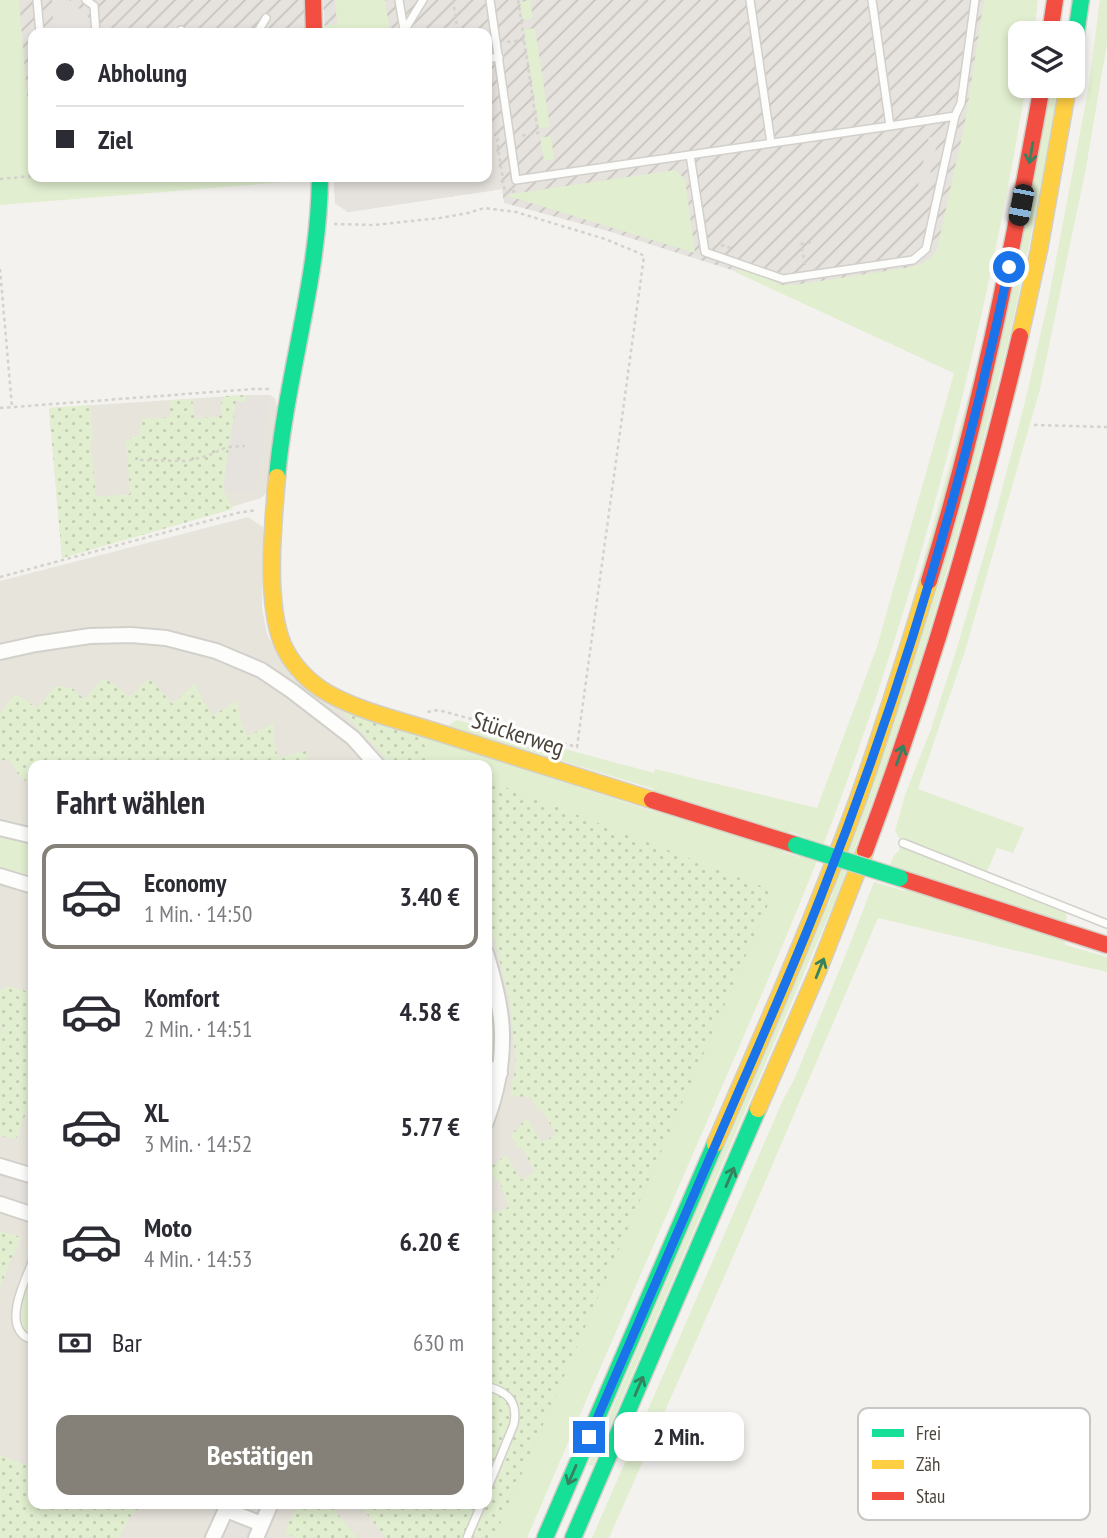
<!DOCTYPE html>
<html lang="de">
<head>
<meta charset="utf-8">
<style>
	body { margin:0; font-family:"PT Sans Narrow",sans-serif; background:#f2f2f3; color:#2b2b33; height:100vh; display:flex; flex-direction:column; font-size:26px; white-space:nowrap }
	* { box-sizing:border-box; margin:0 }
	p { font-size:23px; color:#7c7c81 }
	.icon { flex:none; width:38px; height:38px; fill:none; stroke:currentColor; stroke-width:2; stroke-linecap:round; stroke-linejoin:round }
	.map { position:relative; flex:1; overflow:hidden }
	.sheet { position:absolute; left:28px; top:760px; width:464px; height:749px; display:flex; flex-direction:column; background:#fff; border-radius:14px; box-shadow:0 4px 10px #0003 }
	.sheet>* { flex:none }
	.hud { position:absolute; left:28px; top:28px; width:464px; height:154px; border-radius:14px; box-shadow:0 4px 10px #0003; display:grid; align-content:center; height:154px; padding:0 28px; background:#fff }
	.buttons { position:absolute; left:1008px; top:21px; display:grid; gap:14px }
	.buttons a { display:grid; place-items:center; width:77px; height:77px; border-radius:14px; background:#fff; box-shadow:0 4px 10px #0003; font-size:35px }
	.end { position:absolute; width:32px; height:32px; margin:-16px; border:9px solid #1a73e8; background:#fff; box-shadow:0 0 0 4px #fff }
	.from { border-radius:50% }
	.bubble { position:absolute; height:49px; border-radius:14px; background:#fff; box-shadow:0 4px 10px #0003; font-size:23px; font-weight:700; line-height:49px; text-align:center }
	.car { position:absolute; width:21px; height:42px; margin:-21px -10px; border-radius:9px; box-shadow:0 0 5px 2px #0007; background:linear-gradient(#222 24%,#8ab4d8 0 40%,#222 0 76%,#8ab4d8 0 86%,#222 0) }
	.hud b { display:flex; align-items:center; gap:24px; height:66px; font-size:26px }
	.hud b+b { border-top:2px solid #e1e1e2 }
	.hud i { width:18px; height:18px; background:#2b2b33 }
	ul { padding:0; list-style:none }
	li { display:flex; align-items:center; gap:21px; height:105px; margin:0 14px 10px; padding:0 14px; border:4px solid transparent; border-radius:14px }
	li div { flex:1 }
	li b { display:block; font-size:26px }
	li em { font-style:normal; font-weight:700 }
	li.active { border-color:#868178 }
	li>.icon { width:63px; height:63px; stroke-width:1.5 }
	h2 { padding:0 28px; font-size:32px; line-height:84px }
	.pay { display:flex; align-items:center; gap:18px; height:77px; padding:0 28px; font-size:26px }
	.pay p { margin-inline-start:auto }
	.primary-button { display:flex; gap:14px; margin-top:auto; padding:14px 28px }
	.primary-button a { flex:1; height:80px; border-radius:14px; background:#868178; color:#fff; font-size:28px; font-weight:700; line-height:80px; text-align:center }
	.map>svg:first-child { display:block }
	.residential { fill:#e7e4dc }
	.industrial { fill:url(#industrial-furrows) }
	.grass { fill:#e1eecf }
	.garden { fill:url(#garden-dots) }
	.parking { fill:#e6e3df }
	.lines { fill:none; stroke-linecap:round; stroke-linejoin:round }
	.lane-casing { stroke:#d2d0cb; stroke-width:10 }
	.street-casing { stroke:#d2d0cb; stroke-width:18 }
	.fast-casing { stroke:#d3cfc5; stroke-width:19 }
	.slow-casing { stroke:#d3cfc5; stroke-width:19 }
	.jam-casing { stroke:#d3cfc5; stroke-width:19 }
	.path { stroke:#d3d2cc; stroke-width:2.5; stroke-dasharray:3.5 3.5; stroke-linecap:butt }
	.lane { stroke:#fdfdfc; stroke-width:7 }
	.street { stroke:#fdfdfc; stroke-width:14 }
	.fast { stroke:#16e098; stroke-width:16 }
	.slow { stroke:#ffcf43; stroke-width:16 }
	.jam { stroke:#f24e42; stroke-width:16 }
	.fast-bridge-casing { stroke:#d3cfc5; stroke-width:19; stroke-linecap:butt }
	.fast-bridge { stroke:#16e098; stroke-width:16 }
	.oneway { stroke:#36825f }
	.route { stroke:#1a73e8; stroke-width:9 }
	.labels { text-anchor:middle; stroke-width:6; stroke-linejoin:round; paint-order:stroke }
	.street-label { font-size:24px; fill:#4b4439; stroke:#fff }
	.key { fill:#fff; stroke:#c9c7c4; stroke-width:2 }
	.key-label { font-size:19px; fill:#4b4439 }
</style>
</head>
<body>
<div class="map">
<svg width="1107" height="1538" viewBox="0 0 1107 1538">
	<defs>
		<pattern id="industrial-furrows" width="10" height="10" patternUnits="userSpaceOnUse" patternTransform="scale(1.75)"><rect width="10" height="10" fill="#e6e2de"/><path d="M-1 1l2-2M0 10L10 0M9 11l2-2" fill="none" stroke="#c7c3bf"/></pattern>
		<pattern id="garden-dots" width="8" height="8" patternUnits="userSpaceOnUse" patternTransform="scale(1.75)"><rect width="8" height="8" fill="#e1eecf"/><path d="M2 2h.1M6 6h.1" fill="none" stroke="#c3cdb2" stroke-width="1.8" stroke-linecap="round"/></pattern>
	</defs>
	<rect width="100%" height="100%" fill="#f4f2ee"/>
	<path class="residential" d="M247,395H270L275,398L277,408L267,492L261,498L62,558L49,408Z
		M248,517L263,527L262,608L267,634L278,656L293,678L323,700L448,765H33V1503H486L487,779L774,891L518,1538H0V581Z"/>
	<path class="industrial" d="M14,0H304L306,33H33V171Z
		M323,0H1028L954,373L735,271L608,231L504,203L502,189L348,212L335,203L334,177H486V33H325Z"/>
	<path class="grass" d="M0,0H19L31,140L33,150V177H311V180L0,205Z
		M335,0H385L390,33H324V26L337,24Z
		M530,0L533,18L523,20L520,2Z
		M984,0H1038L1034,33H1020V86H1026C988,312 933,536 857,753C814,877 760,998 708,1119C648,1258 587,1398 527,1538H494L774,892L487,780L486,765H447L432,759L419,735L652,811L653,807L784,848L783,852L800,857L807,838L790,832L788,836L654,794V789L448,726L457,720L654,773L655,769L817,808L877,647L954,373L735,272L744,267L781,285H794L912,267C923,264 931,259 937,249L965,122Z
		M1100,0H1107V43L1086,168L1040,389L965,651L918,789L1024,828L1013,853L997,848L985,876L1067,904L1066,925L890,865L894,855L899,851L900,840L895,830L897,824L905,795L931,729L956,651L991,531L1025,402L1049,297L1088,90Z
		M535,28L550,127L539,128L524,30Z
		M1053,86H1058L1036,212L1011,330L970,492L924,649L884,770L837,896L593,1466L588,1465L832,895Z
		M551,136L554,159L544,161L540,138Z
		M675,170L685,179L695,253L505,195Z
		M0,833L33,841V877L0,868Z
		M874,882L905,891L907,888L1065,938V945L1107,957V972L878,918L729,1266L609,1538H592L783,1100L794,1080L848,949Z
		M33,1260V1340C30,1338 26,1338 23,1335C6,1319 26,1278 33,1260Z"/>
	<path class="garden" d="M247,395L245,402H236L223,489L233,509L62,558L49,408L90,405L93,438L91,443L96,497L130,494L126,440L139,435L142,419L170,417V400L192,399L195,419L221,416V403L225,396Z
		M104,678L117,686L129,697L150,678L172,704L194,684L212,716L237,701L241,722L248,736L274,723V742L278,758L306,751L308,765H33V788L18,774L9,760H0V714L14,694L24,699L37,708L55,686L72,688L84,699Z
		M339,708L419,735L432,759L447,765H392Z
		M487,780L774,891L494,1538H386L358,1503H486L487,1194L494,1213L509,1207L499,1180L496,1181L490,1167L507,1155L521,1180L535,1172L522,1147L518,1148L511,1135L527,1118L542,1143L556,1134L542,1110L538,1111L531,1098L510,1095L516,1064L510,1003L492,930L487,918Z
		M8,986L33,993V1095L16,1139L0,1136V1036L2,1029L0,1028V990Z
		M0,1231L21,1237L0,1287Z
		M0,1455L33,1468V1503H146L130,1517L118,1538H0Z
		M297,1503H329L357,1538H295L285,1532Z"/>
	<path class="parking" d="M52,0H69L88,16L90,33H54Z
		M487,86L502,189L348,212L335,203L334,177H486Z
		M929,137L938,139L927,188L918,186Z
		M247,395H270L256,493L223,489L236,401L245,402Z
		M0,1166L33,1176V1215L0,1204Z
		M229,1503H271L256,1538H213Z"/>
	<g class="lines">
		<g class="lane-casing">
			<path id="lane" d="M37,0L40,33
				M86,0L94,6L96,33
				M399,0L404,30
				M490,0L516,180L890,126L872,0
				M750,0L771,143
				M181,30V33
				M404,31L423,0
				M257,33L266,18
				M486,59L499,57
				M890,126L955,116
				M690,155L705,252L783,279L913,260L926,249L955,116L961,103L975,0
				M903,843L1107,924
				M33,1260C26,1279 5,1318 23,1335C26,1338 30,1338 33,1340
				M486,1386C508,1392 518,1401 514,1424L486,1492
				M467,1538L482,1503"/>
		</g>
		<g class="street-casing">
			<path id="street" d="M0,652L36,644L90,636L131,635L166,638L216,651L261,670L292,691L353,738L377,765
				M0,828L33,836
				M0,876L33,886
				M486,953C494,979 503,1013 502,1040C502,1069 496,1095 486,1122
				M486,1067L500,1073
				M0,1166L33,1176
				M0,1204L33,1215
				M226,1510L262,1524
				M213,1538L229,1503
				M256,1538L271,1503"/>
		</g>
		<g class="fast-casing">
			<path id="fast" d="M1073,55L1081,0
				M277,477C286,376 319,279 320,177
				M545,1538L715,1144
				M573,1538L758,1109"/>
		</g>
		<g class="slow-casing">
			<path id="slow" d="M1020,336L1039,250L1068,86
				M277,477C273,523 265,603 283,645C291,662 305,678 321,689C353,710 403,721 440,733C510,755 581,777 652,800
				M758,1109L818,971L865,851
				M715,1144C765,1030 815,916 858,799C884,727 906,654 929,581"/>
		</g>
		<g class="jam-casing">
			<path id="jam" d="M313,0L314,33
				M1050,33L1055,0
				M929,581C979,419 1012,253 1042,86
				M652,800L796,845
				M865,851C928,682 979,511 1020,336
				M900,878L1107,945"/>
		</g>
		<path class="path" d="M453,0L458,33
			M518,0L538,133L519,136
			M507,42L524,40
			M499,139L497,140L505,193L516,191
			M0,179L33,176
			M334,224L374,225L440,218L468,213L484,208L516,212L605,239L639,253L644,256L577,747L438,710L427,712
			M721,246L724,245L734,250
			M805,265L801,244L813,242
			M0,269L12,407
			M0,408L253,389H272
			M1034,425L1107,427
			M140,460L187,461L207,456L227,447L245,446
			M0,577L237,513L257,510"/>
		<use href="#lane" class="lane"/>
		<use href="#street" class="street"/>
		<use href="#fast" class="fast"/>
		<use href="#slow" class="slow"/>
		<use href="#jam" class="jam"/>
		<g class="fast-bridge-casing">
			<path id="fast-bridge" d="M796,845L900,878"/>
		</g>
		<use href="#fast-bridge" class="fast-bridge"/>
	</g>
	<defs><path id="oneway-shaft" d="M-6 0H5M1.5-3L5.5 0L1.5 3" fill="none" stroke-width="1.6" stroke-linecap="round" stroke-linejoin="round" transform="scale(1.75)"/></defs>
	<g class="oneway">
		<use href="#oneway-shaft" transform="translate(1031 153) rotate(100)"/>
		<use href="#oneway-shaft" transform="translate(900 755) rotate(-70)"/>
		<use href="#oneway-shaft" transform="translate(820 968) rotate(-68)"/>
		<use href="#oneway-shaft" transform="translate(730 1177) rotate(-67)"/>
		<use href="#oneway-shaft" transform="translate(639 1386) rotate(-67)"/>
		<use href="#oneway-shaft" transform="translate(572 1475) rotate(113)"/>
	</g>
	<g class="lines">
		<path class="route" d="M589,1437C632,1338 675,1238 718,1139C753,1058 789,978 821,896C901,693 964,482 1009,267"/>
	</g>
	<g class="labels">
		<g class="street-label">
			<text transform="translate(518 734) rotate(18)" y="8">Stückerweg</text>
		</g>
	</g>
	<rect x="858" y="1408" width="232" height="112" rx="10" class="key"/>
	<rect x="872" y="1429" width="32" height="8" fill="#16e098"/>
	<rect x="872" y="1460" width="32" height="9" fill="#ffcf43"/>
	<rect x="872" y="1492" width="32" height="8" fill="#f24e42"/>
	<g class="key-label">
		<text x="916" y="1440">Frei</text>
		<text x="916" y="1471">Zäh</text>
		<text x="916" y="1503">Stau</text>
	</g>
</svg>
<div class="buttons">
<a><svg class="icon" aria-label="layers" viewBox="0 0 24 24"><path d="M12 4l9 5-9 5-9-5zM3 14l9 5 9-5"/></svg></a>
</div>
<i class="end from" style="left:1009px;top:267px"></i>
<i class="end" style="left:589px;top:1437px"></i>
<div class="bubble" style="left:614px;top:1412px;width:130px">2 Min.</div>
<i class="car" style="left:1021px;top:205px;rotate:191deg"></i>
<div class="hud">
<b><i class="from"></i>Abholung</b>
<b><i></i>Ziel</b>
</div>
<section class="sheet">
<h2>Fahrt wählen</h2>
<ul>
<li class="active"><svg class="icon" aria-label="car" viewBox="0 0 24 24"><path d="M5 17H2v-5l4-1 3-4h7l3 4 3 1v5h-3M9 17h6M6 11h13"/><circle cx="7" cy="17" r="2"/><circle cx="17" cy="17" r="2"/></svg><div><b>Economy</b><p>1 Min. · 14:50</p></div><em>3.40 €</em></li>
<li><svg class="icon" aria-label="car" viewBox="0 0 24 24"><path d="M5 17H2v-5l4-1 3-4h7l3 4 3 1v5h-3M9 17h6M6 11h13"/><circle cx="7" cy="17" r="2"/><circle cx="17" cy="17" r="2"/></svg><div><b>Komfort</b><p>2 Min. · 14:51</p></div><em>4.58 €</em></li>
<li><svg class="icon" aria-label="car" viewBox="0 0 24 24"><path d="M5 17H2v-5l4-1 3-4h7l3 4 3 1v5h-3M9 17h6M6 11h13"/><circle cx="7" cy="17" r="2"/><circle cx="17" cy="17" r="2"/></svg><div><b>XL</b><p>3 Min. · 14:52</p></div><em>5.77 €</em></li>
<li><svg class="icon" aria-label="car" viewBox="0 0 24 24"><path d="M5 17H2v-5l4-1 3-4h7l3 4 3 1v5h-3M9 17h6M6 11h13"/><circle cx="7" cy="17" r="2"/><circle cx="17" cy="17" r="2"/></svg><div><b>Moto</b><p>4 Min. · 14:53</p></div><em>6.20 €</em></li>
</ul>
<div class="pay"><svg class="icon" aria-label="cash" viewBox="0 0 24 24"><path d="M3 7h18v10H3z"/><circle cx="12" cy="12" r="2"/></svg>Bar<p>630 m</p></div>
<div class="primary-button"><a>Bestätigen</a></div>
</section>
</div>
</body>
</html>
